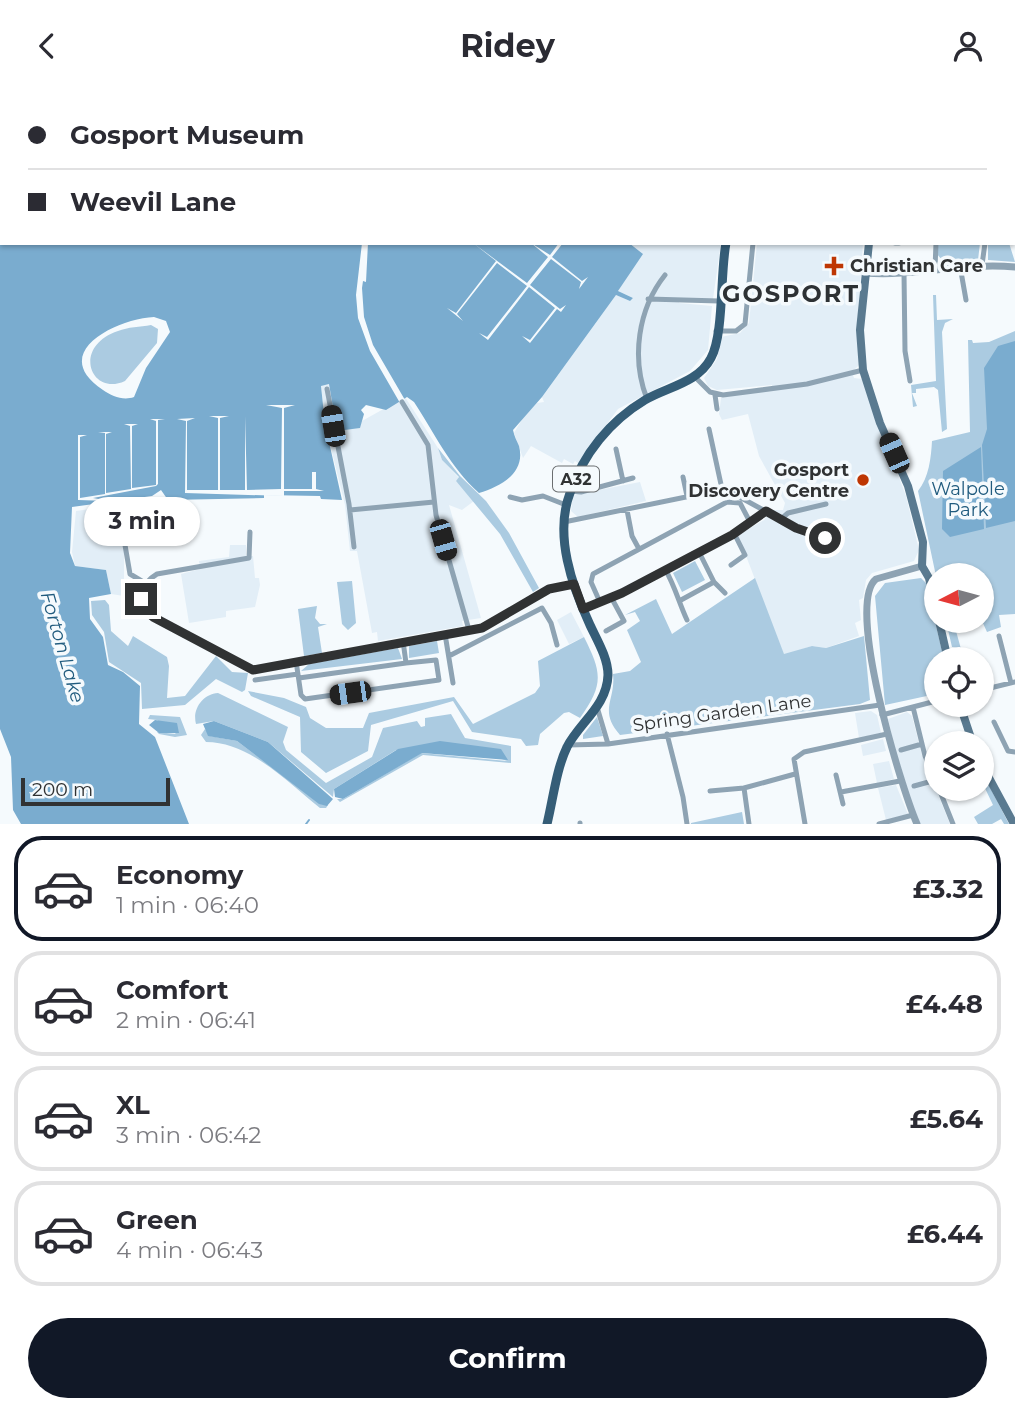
<!DOCTYPE html>
<html lang="en">
<head>
<meta charset="utf-8">
<style>
	body { margin:0; font-family:Montserrat,sans-serif; background:#f2f2f3; color:#2b2b33; height:100vh; display:flex; flex-direction:column; font-size:26px; white-space:nowrap }
	* { box-sizing:border-box; margin:0 }
	p { font-size:23px; color:#7c7c81 }
	.icon { flex:none; width:38px; height:38px; fill:none; stroke:currentColor; stroke-width:2; stroke-linecap:round; stroke-linejoin:round }
	.map { position:relative; height:733px; overflow:hidden }
	.drawer { display:flex; flex-direction:column; background:#fff; flex:1 }
	.drawer>* { flex:none }
	.banner { position:absolute; left:0px; top:0px; width:1015px; height:154px; box-shadow:0 2px 5px #0004; display:grid; align-content:center; height:154px; padding:0 28px; background:#fff }
	.needle { width:46px; rotate:264deg }
	.buttons { position:absolute; left:924px; top:472px; display:grid; gap:14px }
	.buttons a { display:grid; place-items:center; width:70px; height:70px; border-radius:50%; background:#fff; box-shadow:0 2px 5px #0004; font-size:35px }
	.scale { position:absolute; left:21px; bottom:18px; width:149px; box-sizing:border-box; padding-left:7px; border:4px solid #303233; border-top:0; font-size:19px; line-height:24px; white-space:nowrap; color:#303233; -webkit-text-stroke:5px #f5fafd; paint-order:stroke }
	.end { position:absolute; width:32px; height:32px; margin:-16px; border:9px solid #303233; background:#fff; box-shadow:0 0 0 4px #fff }
	.from { border-radius:50% }
	.bubble { position:absolute; height:49px; border-radius:24px; background:#fff; box-shadow:0 2px 5px #0004; font-size:23px; font-weight:700; line-height:49px; text-align:center }
	.car { position:absolute; width:21px; height:42px; margin:-21px -10px; border-radius:9px; box-shadow:0 0 5px 2px #0007; background:linear-gradient(#222 24%,#8ab4d8 0 40%,#222 0 76%,#8ab4d8 0 86%,#222 0) }
	.banner b { display:flex; align-items:center; gap:24px; height:66px; font-size:26px }
	.banner b+b { border-top:2px solid #e1e1e2 }
	.banner i { width:18px; height:18px; background:#2b2b33 }
	ul { padding:12px 0 0; list-style:none }
	li { display:flex; align-items:center; gap:21px; height:105px; margin:0 14px 10px; padding:0 14px; border:4px solid #e1e1e2; border-radius:28px }
	li div { flex:1 }
	li b { display:block; font-size:26px }
	li em { font-style:normal; font-weight:700 }
	li.current { border-color:#111827 }
	li>.icon { width:63px; height:63px; stroke-width:1.5 }
	.cta { display:flex; gap:14px; margin-top:auto; padding:14px 28px }
	.cta a { flex:1; height:80px; border-radius:42px; background:#111827; color:#fff; font-size:28px; font-weight:700; line-height:80px; text-align:center }
	header { display:flex; justify-content:space-between; align-items:center; height:91px; padding:0 28px; background:#fff; font-size:32px; font-weight:700 }
	.map>svg:first-child { display:block }
	.built { fill:#e2eef7 }
	.green { fill:#abcbe1 }
	.water { fill:#7aaccf; fill-rule:evenodd }
	.pier { fill:#f5fafd }
	.lines { fill:none; stroke-linecap:round; stroke-linejoin:round }
	.stream { stroke:#7aaccf; stroke-width:2 }
	.minor { stroke:#8ea3b3; stroke-width:5 }
	.tertiary { stroke:#8ea3b3; stroke-width:7 }
	.secondary { stroke:#5a7a90; stroke-width:8 }
	.primary { stroke:#355d77; stroke-width:9 }
	.route { stroke:#303233; stroke-width:9 }
	.poi-dot { fill:#be3603; stroke:#f5fafd; stroke-width:2.5 }
	.labels { text-anchor:middle; stroke-width:7; stroke-linejoin:round; paint-order:stroke }
	.shield { fill:#f5fafd; stroke:#6b6e70; stroke-width:2 }
	.shield-label { font-size:16px; font-weight:bold; fill:#303233 }
	.poi-label { font-size:18px; font-weight:bold; fill:#303233; stroke:#f5fafd; text-anchor:start }
	.park-label { font-size:18px; fill:#205b7e; stroke:#f5fafd }
	.street-label { font-size:18px; fill:#303233; stroke:#f5fafd }
	.water-label { font-size:19px; font-style:italic; fill:#205b7e; stroke:#f5fafd }
	.district-label { font-size:24px; font-weight:bold; letter-spacing:2px; fill:#2d3134; stroke:#f5fafd }
</style>
</head>
<body>
<header><svg class="icon" aria-label="back" viewBox="0 0 24 24"><path d="M15 5l-7 7 7 7"/></svg>Ridey<svg class="icon" aria-label="person" viewBox="0 0 24 24"><circle cx="12" cy="8" r="4"/><path d="M4 21q1-7 8-7t8 7"/></svg></header>
<div class="map">
<svg width="1015" height="733" viewBox="0 0 1015 733">
	<rect width="100%" height="100%" fill="#f5fafd"/>
	<path class="built" d="M629,152H721L713,208L680,209L679,212L712,215L708,259L690,280L618,318L578,372L575,370L573,373L564,368L562,372L531,355L523,367L514,342L524,325L537,312L544,311L542,306L616,204L630,210L633,207L618,200L642,162Z
		M757,152H863L857,237L859,274L852,281L854,287L862,288L906,405L919,459L914,470L872,482L866,489L863,507L859,509L861,529L855,532L859,545L826,557L812,555L784,564L738,444L764,429L771,419H783L785,412L759,365L748,323L722,329L719,323L721,307L772,297V294L717,299L708,295L704,287L717,268L721,246L740,242L749,232Z
		M330,293L337,339L359,337L362,330L405,306L438,357L442,369L459,387L456,390L474,410L462,419L449,414L481,527L462,530L463,535L378,550L377,541L372,542L357,460H350L345,414L325,333L321,294Z
		M640,391L646,410L578,426L571,420L573,404Z
		M133,406L137,411L151,406L153,414L135,416L137,428L129,430L124,436V505L111,503L106,479L75,475L72,461L76,420L111,415L110,409Z
		M230,454H246V465H253L255,487H259L260,494L255,516L226,520V526L189,532L181,483L200,478L199,470L229,466Z
		M571,521L584,546L569,553L557,529Z
		M871,620L877,624L881,642L859,647L855,622Z
		M907,621L912,625L922,664L950,733H919L895,658L888,628Z
		M883,648L886,660L863,665L861,654Z
		M889,670L894,688L877,692L873,673Z
		M896,694L908,723L886,729L878,697Z"/>
	<path class="green" d="M938,152H980L978,169L946,174L937,163Z
		M988,152H1009L1015,171L988,169Z
		M933,204H936L937,229L953,228L945,232L942,241L947,338L942,341L938,299L934,296L916,298V302H912L917,315L913,316L911,294L936,290Z
		M151,234L158,238L157,252L125,290C91,306 71,256 118,240C128,236 140,236 151,234Z
		M1015,240V523L999,524L1001,536L987,541L982,530V485H936L918,400C929,386 931,367 932,350L970,341L968,249H972L973,252L989,251Z
		M438,357L460,385L486,410L509,442L539,497L533,501L500,443L456,390L459,386L442,369Z
		M695,470L705,489L682,501L673,482Z
		M755,487L784,563L812,555L826,557L864,545L870,609L860,613L620,644C598,619 616,609 613,583L630,580L641,571L627,539L640,530L635,521L625,524L656,508L672,543Z
		M921,487L926,492L944,569H936V603L885,614L875,505L885,492Z
		M352,490L356,532L348,539L342,533L337,491Z
		M105,509L109,514L111,540L128,555L133,545L167,566L169,575L167,607L185,605L216,565L232,581L248,582L245,599L242,601L216,588L185,614L142,618L141,592L109,571L104,541L92,524L91,510Z
		M317,515L315,527L320,533H327L318,536L322,562L304,565L298,518Z
		M946,530H979L956,540L961,558L952,556Z
		M584,546C602,582 604,593 580,627L569,621L564,622L540,643L538,654L526,655L521,648L472,641L453,610L371,634L368,660L326,682L301,661L300,626L251,605L248,600L284,607L306,616L310,627L326,637H363L369,622L454,606L473,633L535,602L540,595L538,570Z
		M437,550L439,562L409,567V555Z
		M398,557L402,568L301,580L309,573Z
		M218,602L288,636L283,651L286,659L326,692L372,666L383,637L417,630L421,636L425,635V627L451,623L465,647L511,655V672L423,664L340,711L337,708H343L421,662L507,670L468,654L396,659L334,698L333,706L268,651L214,630L196,633C192,618 203,603 218,602Z
		M150,624L180,626L187,644L175,646L159,643L157,641L176,643L157,629L148,628Z
		M597,626L603,645L583,648V644Z
		M205,638L210,645L237,650L321,713L328,714L326,717H320C287,691 250,651 206,651L201,644Z
		M982,681L1009,733H1004L1001,728L992,733H978L974,726L993,714L982,691Z
		M742,721L744,733H691V732Z"/>
	<path class="water" d="M0,0H677L2,2V152H629L643,163L618,200L633,207L630,210L616,204L542,306L513,339C514,345 517,350 519,355C526,382 501,395 479,402C450,376 435,343 414,311L407,306L386,319L366,314L361,319L364,323L360,337L337,340L329,293L321,295L325,333L342,409L321,408L320,405L264,404V407L168,409L161,399L152,405L72,416L70,462L75,475L106,479L111,503L89,507L90,528L103,546L108,574L123,581L140,595L139,633L155,646L189,733H21L13,719L11,666L0,638ZM154,226L166,230L170,241L146,277L134,306C123,310 112,305 103,299C47,262 116,228 154,226Z
		M1015,250V430L986,437L982,354L987,338L984,277L998,255Z
		M981,356L984,438L950,446L942,438L943,380Z
		M155,629L177,632L179,642H159L149,634Z
		M214,630L268,651L333,708L327,715L319,713L237,650L208,645L203,633Z
		M440,650L501,658L508,669L422,662L343,708L335,706L334,698L398,658Z"/>
	<path class="pier" d="M362,152H368L366,191L363,190L362,197L364,226L373,254L405,309L400,312L370,260L358,227L356,204Z
		M473,152L527,192L548,166L531,152L550,164L559,152H563L552,166L582,190L588,186L579,198L581,191L551,168L530,194L560,218L566,214L561,221L557,218L530,252L522,245L530,249L555,217L529,196L488,249L479,242L487,246L527,195L497,172L457,223L463,230L447,217L456,222L496,170Z
		M266,314H295L284,317V398H312V381H316V398L324,400H284V405L185,402L186,330L177,328L195,327L187,330V399H218V327L209,325H229L220,327V399H245V325L247,399L281,398L282,317Z
		M150,328H165L158,329V393L156,395L93,407L110,410L78,409V344H87L80,346V407L105,403V342L98,341H112L106,343V402L131,398L130,335L124,333H138L132,335V397L156,394V330Z"/>
	<g class="lines">
		<path class="stream" d="M306,733L309,729"/>
		<path class="minor" d="M872,2V0
			M895,152H899
			M982,174L985,152
			M960,175L966,209
			M935,178L936,152
			M904,182L905,260L910,290
			M648,208L719,210
			M716,240H736L745,233L753,152
			M694,285L710,301L723,304L807,293L863,279
			M327,298L349,413L354,456
			M715,304L717,318
			M647,308C631,267 638,218 665,184
			M402,311L428,354L436,424L469,539
			M709,338L722,398
			M616,358L623,390
			M683,386L687,405
			M570,400L581,401L633,387
			M510,406L522,409L543,405L566,414
			M350,419L434,411
			M627,419L632,445L639,458
			M781,428L788,422L826,413
			M121,431L130,483L145,492
			M564,431L725,398L796,437L825,447
			M250,441L249,467L157,483C140,493 136,511 151,525L254,579L482,536L545,499L573,493
			M699,461L714,491L725,502
			M731,474L745,464L734,442
			M665,478C675,495 679,512 687,529
			M127,508L141,507
			M599,509L591,491L593,483L727,411L740,412L750,431
			M681,509L714,491
			M583,518L622,502L731,444L767,420
			M606,540L624,530L611,506
			M445,543L453,592
			M999,545L1011,592
			M449,565L542,517L551,532L557,554
			M956,569L954,561L960,559
			M296,570L301,604L305,608L439,589L436,569L406,572
			M299,587L406,572L403,550
			M255,589L298,583
			M982,599L1015,591
			M597,616L608,653
			M913,616L925,665L936,690
			M882,624L936,610
			M994,631L1008,660L1015,661
			M667,643L683,706L687,733
			M568,654L608,653L880,614
			M901,659L922,653
			M836,684L843,713
			M914,695L936,689
			M939,698L953,733
			M710,700L744,697
			M841,701L900,690
			M580,732V733
			M749,733L744,697L795,683
			M805,733L794,668L804,661L887,643
			M879,733L913,724"/>
		<path class="tertiary" d="M865,182C915,186 964,171 1015,176
			M917,733C901,696 845,513 876,488L922,475"/>
		<path class="secondary" d="M869,152L860,239L863,279L880,332L908,395L923,451L922,475L929,487L936,518
			M939,530L948,569
			M960,614L973,653
			M982,674L1014,733"/>
		<path class="primary" d="M547,733C553,709 556,679 567,656C580,631 607,615 608,584C608,567 597,549 590,534C572,495 554,444 570,402C583,363 610,330 645,309C667,296 698,292 711,267C724,243 720,183 726,152"/>
	</g>
	<g class="lines">
		<path class="route" d="M141,508L144,518L153,526L253,579L482,537L549,498L574,493L583,518L622,502L732,444L766,420L796,437L825,447"/>
	</g>
	<g class="poi-dot">
		<path d="M830.5 164.5h7v7h7v7h-7v7h-7v-7h-7v-7h7z"/>
		<circle cx="863" cy="389" r="7"/>
	</g>
	<g class="labels">
		<rect class="shield" x="553" y="375.5" width="46" height="25" rx="5"/>
		<g class="shield-label">
			<text x="576" y="394">A32</text>
		</g>
		<g class="poi-label">
			<text x="850" y="181">Christian Care</text>
			<text x="849" y="385" text-anchor="end">Gosport<tspan x="849" dy="21">Discovery Centre</tspan></text>
		</g>
		<g class="park-label">
			<text x="968" y="404">Walpole<tspan x="968" dy="21">Park</tspan></text>
		</g>
		<g class="street-label">
			<text transform="translate(722 622) rotate(-8)" y="6">Spring Garden Lane</text>
		</g>
		<g class="water-label">
			<text transform="translate(63 556) rotate(74)" y="7">Forton Lake</text>
		</g>
		<g class="district-label">
			<text x="791" y="211">GOSPORT</text>
		</g>
	</g>
</svg>
<div class="buttons">
<a><svg class="needle" viewBox="-14 -14 28 28"><path d="M0-13l5 13h-10z" fill="#e53935"/><path d="M0 13l5-13h-10z" fill="#7c7c81"/></svg></a>
<a><svg class="icon" aria-label="locate" viewBox="0 0 24 24"><circle cx="12" cy="12" r="6"/><path d="M12 2v4M12 18v4M2 12h4M18 12h4"/></svg></a>
<a><svg class="icon" aria-label="layers" viewBox="0 0 24 24"><path d="M12 4l9 5-9 5-9-5zM3 14l9 5 9-5"/></svg></a>
</div>
<div class="scale">200 m</div>
<i class="end from" style="left:825px;top:447px"></i>
<i class="end" style="left:141px;top:508px"></i>
<div class="bubble" style="left:84px;top:406px;width:116px">3 min</div>
<i class="car" style="left:333px;top:335px;rotate:351deg"></i>
<i class="car" style="left:894px;top:362px;rotate:336deg"></i>
<i class="car" style="left:443px;top:449px;rotate:164deg"></i>
<i class="car" style="left:350px;top:602px;rotate:262deg"></i>
<div class="banner">
<b><i class="from"></i>Gosport Museum</b>
<b><i></i>Weevil Lane</b>
</div>
</div>
<section class="drawer">
<ul>
<li class="current"><svg class="icon" aria-label="car" viewBox="0 0 24 24"><path d="M5 17H2v-5l4-1 3-4h7l3 4 3 1v5h-3M9 17h6M6 11h13"/><circle cx="7" cy="17" r="2"/><circle cx="17" cy="17" r="2"/></svg><div><b>Economy</b><p>1 min · 06:40</p></div><em>£3.32</em></li>
<li><svg class="icon" aria-label="car" viewBox="0 0 24 24"><path d="M5 17H2v-5l4-1 3-4h7l3 4 3 1v5h-3M9 17h6M6 11h13"/><circle cx="7" cy="17" r="2"/><circle cx="17" cy="17" r="2"/></svg><div><b>Comfort</b><p>2 min · 06:41</p></div><em>£4.48</em></li>
<li><svg class="icon" aria-label="car" viewBox="0 0 24 24"><path d="M5 17H2v-5l4-1 3-4h7l3 4 3 1v5h-3M9 17h6M6 11h13"/><circle cx="7" cy="17" r="2"/><circle cx="17" cy="17" r="2"/></svg><div><b>XL</b><p>3 min · 06:42</p></div><em>£5.64</em></li>
<li><svg class="icon" aria-label="car" viewBox="0 0 24 24"><path d="M5 17H2v-5l4-1 3-4h7l3 4 3 1v5h-3M9 17h6M6 11h13"/><circle cx="7" cy="17" r="2"/><circle cx="17" cy="17" r="2"/></svg><div><b>Green</b><p>4 min · 06:43</p></div><em>£6.44</em></li>
</ul>
<div class="cta"><a>Confirm</a></div>
</section>
</body>
</html>
